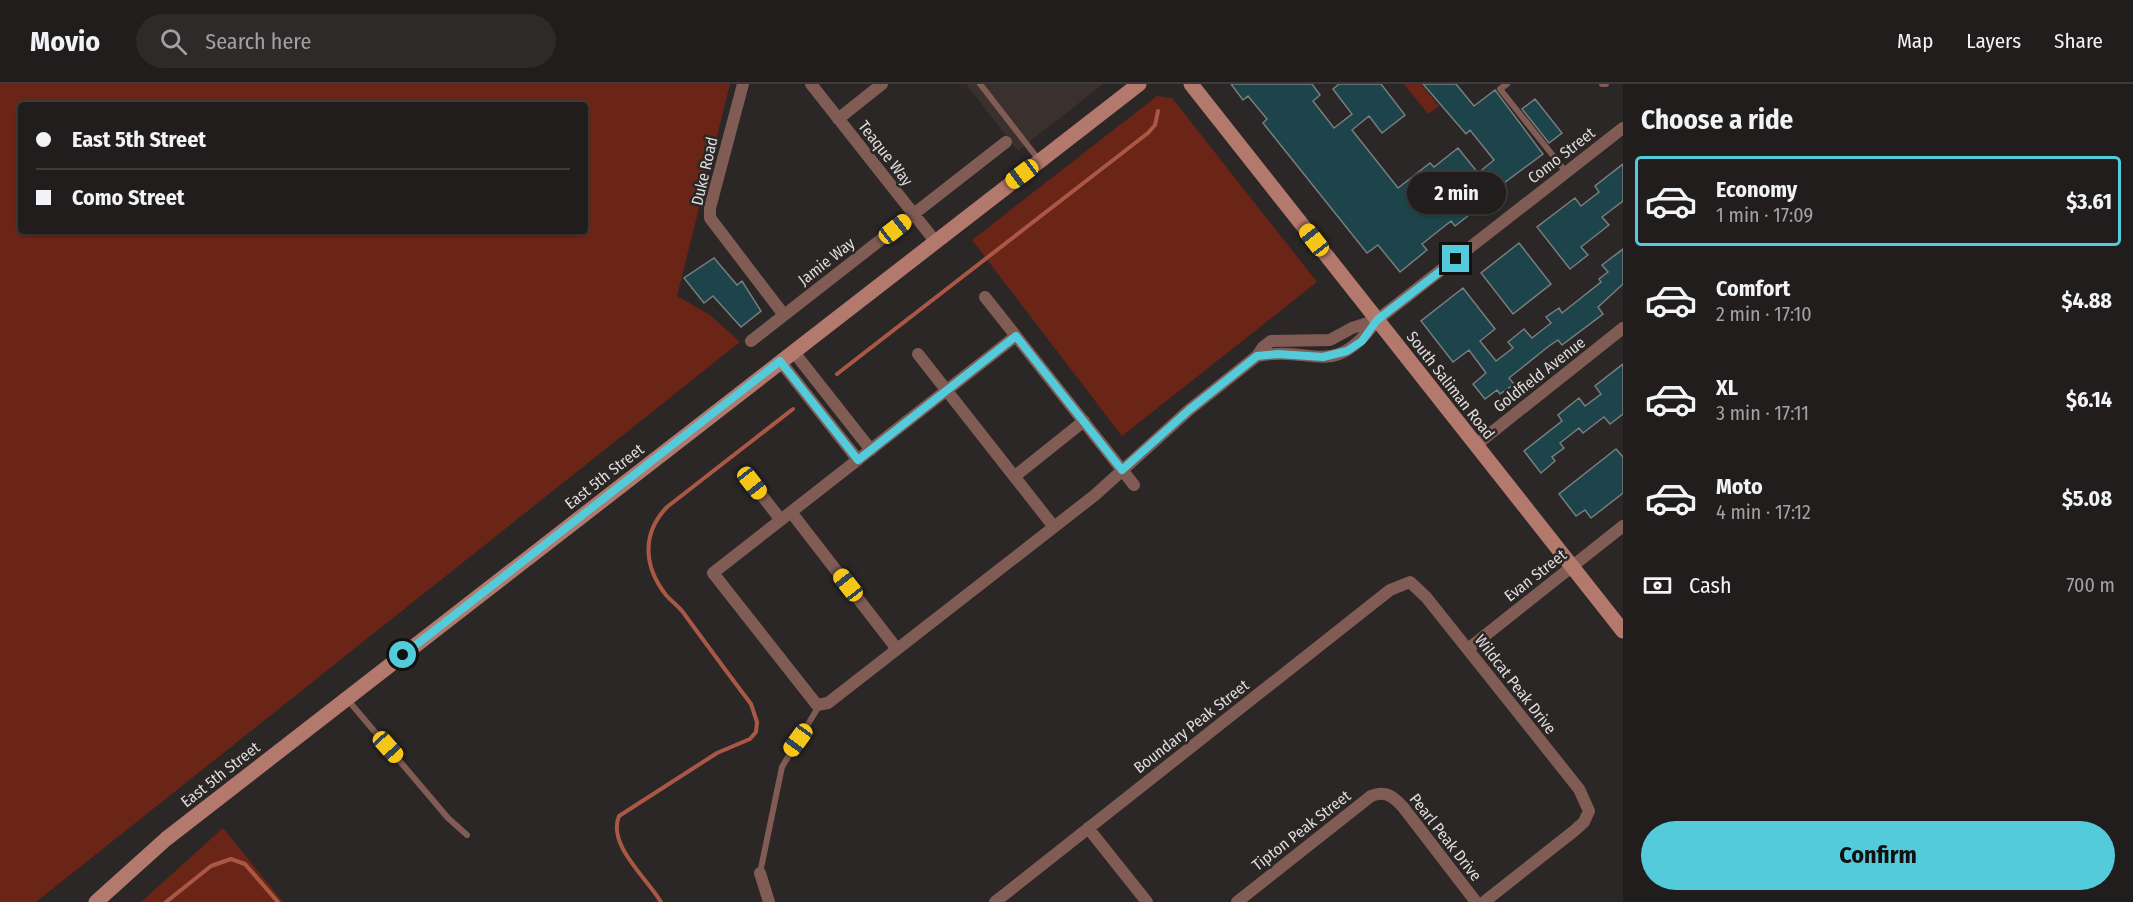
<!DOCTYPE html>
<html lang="en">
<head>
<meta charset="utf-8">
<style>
	body { margin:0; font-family:"Fira Sans Condensed",sans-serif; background:#2d2a29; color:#f1f3f6; height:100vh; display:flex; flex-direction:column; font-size:22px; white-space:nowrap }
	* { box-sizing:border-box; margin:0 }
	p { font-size:20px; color:#a2a2a3 }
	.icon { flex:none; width:33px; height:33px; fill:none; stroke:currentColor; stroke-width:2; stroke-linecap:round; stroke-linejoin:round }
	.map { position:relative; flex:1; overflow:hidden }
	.drawer { display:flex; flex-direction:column; background:#201d1c; width:510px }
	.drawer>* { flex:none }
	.guide { position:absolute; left:18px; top:18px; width:570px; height:132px; border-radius:6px; box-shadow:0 2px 4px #0004,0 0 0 2px #3d3b3b; display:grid; align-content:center; height:132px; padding:0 18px; background:#201d1c }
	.end { position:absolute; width:27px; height:27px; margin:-14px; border:8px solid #53cbdb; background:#111; box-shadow:0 0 0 3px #111 }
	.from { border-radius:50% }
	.bubble { position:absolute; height:42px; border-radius:21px; background:#201d1c; box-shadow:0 2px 4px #0004,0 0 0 2px #3d3b3b; font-size:20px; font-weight:700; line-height:42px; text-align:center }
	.car { position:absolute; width:18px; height:36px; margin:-18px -9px; border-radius:8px; box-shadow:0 0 4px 2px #0007; background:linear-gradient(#f5c518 24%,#345 0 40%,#f5c518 0 76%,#345 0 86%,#f5c518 0) }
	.guide b { display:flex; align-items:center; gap:21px; height:57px; font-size:22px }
	.guide b+b { border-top:2px solid #3d3b3b }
	.guide i { width:15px; height:15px; background:#f1f3f6 }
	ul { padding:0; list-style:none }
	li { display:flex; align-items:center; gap:18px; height:90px; margin:0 12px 9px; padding:0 6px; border:3px solid transparent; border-radius:6px }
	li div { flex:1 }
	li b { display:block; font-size:22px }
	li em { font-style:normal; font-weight:700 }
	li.current { border-color:#53cbdb }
	li>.icon { width:54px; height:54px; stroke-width:1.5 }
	h2 { padding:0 18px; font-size:27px; line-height:72px }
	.pay { display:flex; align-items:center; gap:15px; height:66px; padding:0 18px; font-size:22px }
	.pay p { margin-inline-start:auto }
	.button { display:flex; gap:12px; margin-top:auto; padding:12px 18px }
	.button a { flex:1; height:69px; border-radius:36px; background:#53cbdb; color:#111; font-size:24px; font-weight:700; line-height:69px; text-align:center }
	header { display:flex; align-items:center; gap:36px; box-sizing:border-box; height:84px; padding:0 30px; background:#201d1c; border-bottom:2px solid #3d3b3b }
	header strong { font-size:28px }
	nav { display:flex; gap:33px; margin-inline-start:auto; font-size:21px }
	.search { width:420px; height:54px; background:#2d2a29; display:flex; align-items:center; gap:15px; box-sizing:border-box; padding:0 21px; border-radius:33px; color:#a2a2a3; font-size:22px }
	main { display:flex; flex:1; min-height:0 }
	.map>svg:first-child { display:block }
	.built { fill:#3a302d }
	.green { fill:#6b2517; fill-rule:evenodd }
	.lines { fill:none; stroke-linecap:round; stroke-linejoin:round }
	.stream { stroke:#aa5845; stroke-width:4 }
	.building { fill:#1d444a; stroke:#787d7e; stroke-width:1.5 }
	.service { stroke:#815c54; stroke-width:6 }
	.minor { stroke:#815c54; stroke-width:12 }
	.secondary { stroke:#b3796c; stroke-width:15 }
	.route { stroke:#53cbdb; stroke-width:8 }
	.labels { text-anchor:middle; stroke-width:5; stroke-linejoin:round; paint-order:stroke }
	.street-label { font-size:16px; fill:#dfdcdb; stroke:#2b2726 }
</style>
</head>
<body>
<header>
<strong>Movio</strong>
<div class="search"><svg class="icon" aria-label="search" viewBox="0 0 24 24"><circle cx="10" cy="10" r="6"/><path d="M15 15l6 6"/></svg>Search here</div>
<nav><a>Map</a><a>Layers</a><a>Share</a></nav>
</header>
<main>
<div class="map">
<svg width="1623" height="818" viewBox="0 0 1623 818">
	<rect width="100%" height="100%" fill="#2b2726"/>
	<path class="built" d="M966,0H1103L1018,67Z"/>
	<path class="green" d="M0,0H730L677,212L710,231L740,258L36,818H0ZM21,21H585V147H21Z
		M1404,0H1421L1439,22L1428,30Z
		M1157,12L1172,14L1317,198L1122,352L972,156Z
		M223,744L283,818H141Z"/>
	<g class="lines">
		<path class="stream" d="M837,290L1148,49L1155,41L1158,27
			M166,818L211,782L231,775L245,780L278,818
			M661,818C647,794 607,761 619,732L717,669L750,655L756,648L757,638L751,620C729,591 707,561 685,531C680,523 672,518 666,511C644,483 641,450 667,423L793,325"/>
	</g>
	<path class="building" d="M1231,0H1312L1320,11L1313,17L1334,44L1352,30L1333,5L1339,0H1381L1405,31L1382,49L1369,32L1352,46L1398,104L1430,79L1434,83L1458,64L1478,89L1494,76L1470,46L1466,50L1423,0H1456L1474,22L1495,6L1543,70L1504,99L1506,102L1455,142L1451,137L1422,160L1427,166L1400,188L1378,161L1367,169L1263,39L1267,35L1248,12L1243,16Z
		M1535,15L1562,49L1549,59L1522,25Z
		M1623,80V117L1602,133L1609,141L1581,163L1588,171L1570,185L1537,143L1575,114L1581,122L1599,108L1595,102Z
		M1519,159L1551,200L1513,230L1481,189Z
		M1623,165V200L1598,223L1603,230L1562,261L1558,256L1549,262L1509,294L1514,300L1500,310L1497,306L1485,315L1473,300L1486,289L1469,266L1453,278L1421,237L1463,204L1495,245L1480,257L1496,277L1513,264L1508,258L1524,245L1532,254L1551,239L1546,233L1559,224L1562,229L1601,198L1599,195L1608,188L1602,181Z
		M714,174L737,201L742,197L761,227L741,243L713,212L704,219L684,194Z
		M1623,280V330L1610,340L1604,333L1583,349L1579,344L1560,359L1564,364L1552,373L1555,377L1541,389L1524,367L1562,337L1558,331L1579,314L1585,322L1601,310L1595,302Z
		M1616,365L1623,373V409L1591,434L1585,426L1576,432L1559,410Z"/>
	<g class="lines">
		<path class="service" d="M980,0L1039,76
			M1507,0L1500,5L1566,88
			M1602,0H1606
			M347,615L448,734L467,751
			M760,789L782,683L819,622"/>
		<path class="minor" d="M743,0L710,124V134L784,231
			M811,0L935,157
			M838,35L882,0
			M985,213L1134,401
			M1016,252L713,489L817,621L828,619L1095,411L1189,326L1257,272L1263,263L1271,257L1330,256L1352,244L1377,236
			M751,257L1006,58
			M793,267L871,366
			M918,270L1054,443
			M1257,272C1314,261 1333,297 1377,236L1623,44
			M780,277L858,376
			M1476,361L1623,244
			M1015,392L1084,337
			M752,399L781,436
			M791,428L897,565
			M1468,565L1623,442
			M1088,744L1147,818
			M760,789L769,818
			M995,818L1390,506L1410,498L1426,513L1579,705L1589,727L1584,738L1574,747L1484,818
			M1237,818L1371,712C1385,706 1393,712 1403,723L1476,818"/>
		<path class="secondary" d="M1191,0L1623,547
			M96,818L166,755L1139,0"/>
	</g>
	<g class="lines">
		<path class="route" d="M403,571L780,277L858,376L1016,252L1122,386L1189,326L1257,272L1278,270L1323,273L1347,267L1362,257L1377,236L1456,175"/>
	</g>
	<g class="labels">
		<g class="street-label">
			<text transform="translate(886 69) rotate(52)" y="6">Teaque Way</text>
			<text transform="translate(1561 71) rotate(-38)" y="6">Como Street</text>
			<text transform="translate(704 87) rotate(-77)" y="6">Duke Road</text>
			<text transform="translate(826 177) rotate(-38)" y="6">Jamie Way</text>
			<text transform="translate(1539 290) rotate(-38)" y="6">Goldfield Avenue</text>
			<text transform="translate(1451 301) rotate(52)" y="6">South Saliman Road</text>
			<text transform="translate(604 392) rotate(-38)" y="6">East 5th Street</text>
			<text transform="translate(1535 491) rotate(-38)" y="6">Evan Street</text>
			<text transform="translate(1516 600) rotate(52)" y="6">Wildcat Peak Drive</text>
			<text transform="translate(1191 642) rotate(-38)" y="6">Boundary Peak Street</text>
			<text transform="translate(220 690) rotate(-38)" y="6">East 5th Street</text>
			<text transform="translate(1301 746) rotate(-38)" y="6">Tipton Peak Street</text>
			<text transform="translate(1446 753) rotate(52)" y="6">Pearl Peak Drive</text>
		</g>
	</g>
</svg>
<i class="end from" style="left:403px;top:571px"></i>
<i class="end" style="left:1456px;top:175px"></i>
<div class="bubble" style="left:1407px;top:88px;width:99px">2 min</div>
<i class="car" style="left:1022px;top:90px;rotate:233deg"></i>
<i class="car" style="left:895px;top:145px;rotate:52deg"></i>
<i class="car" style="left:1314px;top:156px;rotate:322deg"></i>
<i class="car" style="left:752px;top:399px;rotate:142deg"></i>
<i class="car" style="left:848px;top:501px;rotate:322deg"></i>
<i class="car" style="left:798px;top:656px;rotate:216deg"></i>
<i class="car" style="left:388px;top:663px;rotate:138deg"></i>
<div class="guide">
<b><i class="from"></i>East 5th Street</b>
<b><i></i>Como Street</b>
</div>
</div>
<section class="drawer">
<h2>Choose a ride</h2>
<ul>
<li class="current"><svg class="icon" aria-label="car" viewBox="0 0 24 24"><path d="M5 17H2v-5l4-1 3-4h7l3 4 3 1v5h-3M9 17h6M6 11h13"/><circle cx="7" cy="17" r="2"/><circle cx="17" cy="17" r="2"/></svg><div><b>Economy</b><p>1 min · 17:09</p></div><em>$3.61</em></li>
<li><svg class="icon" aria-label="car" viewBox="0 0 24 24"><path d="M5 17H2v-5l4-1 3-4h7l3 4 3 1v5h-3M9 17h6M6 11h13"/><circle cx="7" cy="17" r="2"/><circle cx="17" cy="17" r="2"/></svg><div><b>Comfort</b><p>2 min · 17:10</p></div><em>$4.88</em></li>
<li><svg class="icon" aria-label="car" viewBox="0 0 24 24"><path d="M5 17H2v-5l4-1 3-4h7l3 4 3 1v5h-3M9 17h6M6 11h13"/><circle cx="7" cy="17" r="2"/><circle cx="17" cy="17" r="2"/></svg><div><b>XL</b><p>3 min · 17:11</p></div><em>$6.14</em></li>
<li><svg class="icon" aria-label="car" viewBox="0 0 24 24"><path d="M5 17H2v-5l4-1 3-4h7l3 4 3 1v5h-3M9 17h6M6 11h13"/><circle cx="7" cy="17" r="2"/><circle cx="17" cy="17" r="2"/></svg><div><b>Moto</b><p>4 min · 17:12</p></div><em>$5.08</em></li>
</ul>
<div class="pay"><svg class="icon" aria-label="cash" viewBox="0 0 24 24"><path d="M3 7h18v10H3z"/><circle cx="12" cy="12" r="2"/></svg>Cash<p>700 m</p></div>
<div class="button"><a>Confirm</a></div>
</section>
</main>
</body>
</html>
